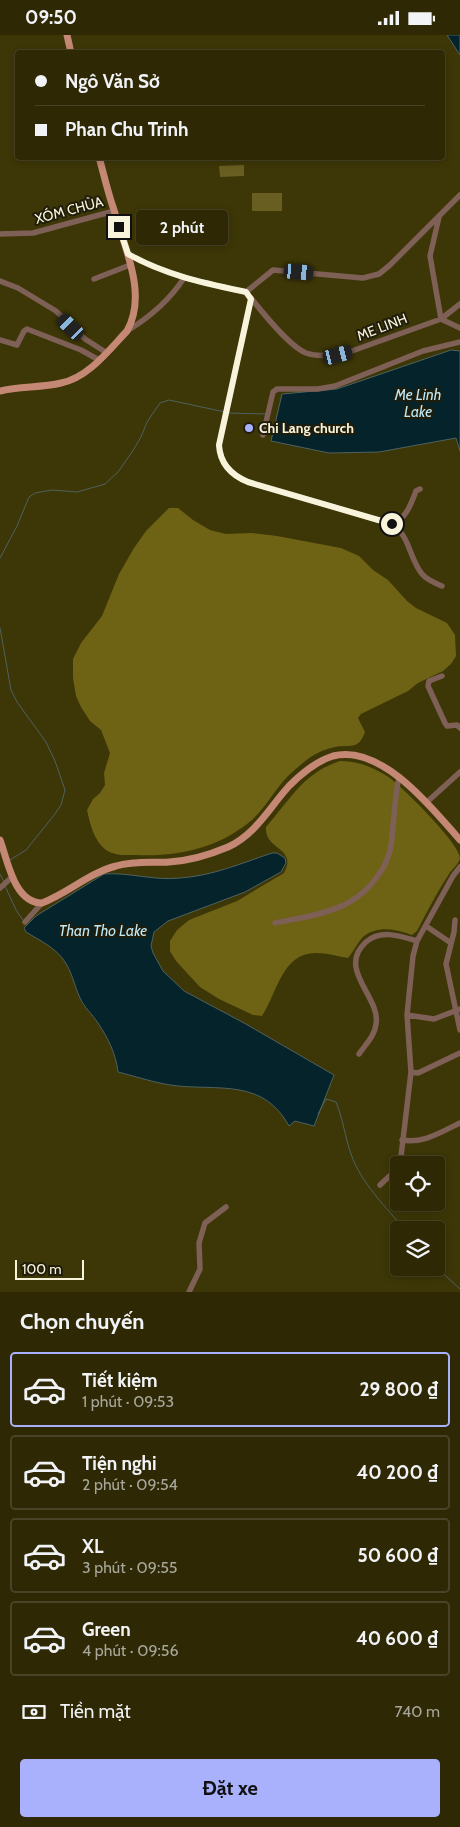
<!DOCTYPE html>
<html lang="vi">
<head>
<meta charset="utf-8">
<style>
	body { margin:0; font-family:Cabin,sans-serif; background:#3a3413; color:#f1f3f6; height:100vh; display:flex; flex-direction:column; font-size:19px; white-space:nowrap }
	* { box-sizing:border-box; margin:0 }
	p { font-size:16px; color:#a7a69a }
	.icon { flex:none; width:28px; height:28px; fill:none; stroke:currentColor; stroke-width:2; stroke-linecap:round; stroke-linejoin:round }
	.map { position:relative; height:1257px; overflow:hidden }
	.drawer { display:flex; flex-direction:column; background:#2e2805; flex:1 }
	.drawer>* { flex:none }
	.banner { position:absolute; left:15px; top:15px; width:430px; height:110px; border-radius:5px; box-shadow:0 2px 8px #0003,0 0 0 1px #494427; display:grid; align-content:center; height:110px; padding:0 20px; background:#2e2805 }
	.buttons { position:absolute; left:390px; top:1121px; display:grid; gap:10px }
	.buttons a { display:grid; place-items:center; width:55px; height:55px; border-radius:5px; background:#2e2805; box-shadow:0 2px 8px #0003,0 0 0 1px #494427; font-size:25px }
	.scale { position:absolute; left:15px; bottom:12px; width:69px; box-sizing:border-box; padding-left:5px; border:2px solid #f8f4dc; border-top:0; font-size:14px; line-height:18px; white-space:nowrap; color:#f8f4dc; -webkit-text-stroke:4px #201d0b; paint-order:stroke }
	.end { position:absolute; width:22px; height:22px; margin:-11px; border:6px solid #f8f4dc; background:#111; box-shadow:0 0 0 2px #111 }
	.from { border-radius:50% }
	.bubble { position:absolute; height:35px; border-radius:5px; background:#2e2805; box-shadow:0 2px 8px #0003,0 0 0 1px #494427; font-size:16px; font-weight:800; line-height:35px; text-align:center }
	.car { position:absolute; width:15px; height:30px; margin:-15px -8px; border-radius:6px; box-shadow:0 0 4px 1px #0007; background:linear-gradient(#222 24%,#8ab4d8 0 40%,#222 0 76%,#8ab4d8 0 86%,#222 0) }
	.banner b { display:flex; align-items:center; gap:18px; height:48px; font-size:19px }
	.banner b+b { border-top:1px solid #494427 }
	.banner i { width:12px; height:12px; background:#f1f3f6 }
	ul { padding:0; list-style:none }
	li { display:flex; align-items:center; gap:15px; height:75px; margin:0 10px 8px; padding:0 10px; border:2px solid #494427; border-radius:5px }
	li div { flex:1 }
	li b { display:block; font-size:19px }
	li em { font-style:normal; font-weight:800 }
	li.on { border-color:#a9b0fc }
	li>.icon { width:45px; height:45px; stroke-width:1.5 }
	h2 { padding:0 20px; font-size:22px; line-height:60px }
	.pay { display:flex; align-items:center; gap:12px; height:55px; padding:0 20px; font-size:19px }
	.pay p { margin-inline-start:auto }
	.button { display:flex; gap:10px; margin-top:auto; padding:10px 20px }
	.button a { flex:1; height:58px; border-radius:5px; background:#a9b0fc; color:#111; font-size:20px; font-weight:800; line-height:58px; text-align:center }
	.status { display:flex; justify-content:space-between; align-items:center; height:35px; padding:0 25px; background:#2e2805; direction:ltr }
	.status svg { height:14px; fill:currentColor }
	.map>svg:first-child { display:block }
	.green { fill:#685e21 }
	.forest { fill:#6e6215 }
	.water { fill:#05232b; stroke:#4e6260 }
	.lines { fill:none; stroke-linecap:round; stroke-linejoin:round }
	.stream { stroke:#4e6260; stroke-width:1 }
	.minor { stroke:#7e6056; stroke-width:5.5 }
	.major { stroke:#c48874; stroke-width:7 }
	.route { stroke:#f8f4dc; stroke-width:6 }
	.poi-dot { fill:#a9b0fc; stroke:#201d0b; stroke-width:2 }
	.labels { text-anchor:middle; stroke-width:4; stroke-linejoin:round; paint-order:stroke }
	.street-label { font-size:14px; fill:#f8f4dc; stroke:#201d0b }
	.poi-label { font-size:14px; font-weight:bold; fill:#f8f4dc; stroke:#201d0b; text-anchor:start }
	.water-label { font-size:15px; font-style:italic; fill:#beeaf8; stroke:#201d0b }
</style>
</head>
<body>
<div class="status"><b>09:50</b><svg viewBox="0 0 49 12"><path d="M0 12V9h3v3zM5 12V6h3v6zM10 12V3h3v9zM15 12V0h3v12zM26 1h20v11H26zM47 4h2v5h-2z"/></svg></div>
<div class="map">
<svg width="460" height="1257" viewBox="0 0 460 1257">
	<rect width="100%" height="100%" fill="#3d3607"/>
	<path class="green" d="M244,130V141L220,142L219,131Z
		M252,158H282V176H252Z"/>
	<path class="forest" d="M169,473H178L193,485L210,495L226,499L251,498L277,501L341,513L359,521L373,535L388,545L407,566L416,573L447,588L455,600L456,621L451,629L443,636L418,648L408,656L361,679L358,683L365,697C358,716 350,709 335,712C324,714 312,720 304,727C298,732 292,737 287,742C273,757 264,776 247,789C215,814 176,822 136,820C126,820 115,821 106,815C94,806 90,789 87,775L93,764L100,758L105,750L104,738L110,718L101,695L90,686L81,672L76,661L73,643V624L81,608L102,581L119,539L134,513L146,496Z
		M340,726C358,726 372,732 387,741C401,750 460,809 460,823C459,829 452,834 449,839C437,857 427,877 417,896L412,900C396,894 376,890 362,903C357,909 353,917 348,923C337,921 326,918 316,918C282,918 277,958 262,981L253,980L219,964L200,952L176,926L170,916V906L177,895L189,885L237,866L284,838C298,812 264,815 266,792C290,765 303,738 340,726Z"/>
	<path class="water" d="M447,0H460V20Z
		M451,315L460,316V416L456,403L379,417L329,418L271,406L282,359L337,354Z
		M272,818H277L285,823L286,828L281,837L245,857L168,886L154,897L151,911L153,918L163,936L184,956L244,988L334,1040L314,1091L295,1086L289,1091C264,1045 222,1055 178,1051C158,1049 138,1042 118,1037C116,1019 108,1003 98,988C92,979 84,972 80,963C74,950 72,936 63,924C54,912 39,905 26,897L24,893L36,881L104,839C129,837 154,846 180,843C212,841 242,828 272,818Z"/>
	<g class="lines">
		<path class="stream" d="M229,378L265,379
			M0,523L17,491L29,462L35,458L52,455L77,457L105,449L118,437L132,417L141,402L147,387L160,368L169,365L225,377
			M0,593L11,655L17,667L46,707L55,726L65,755L61,770L55,779L26,815L10,825
			M0,839L4,847
			M5,851L16,875L23,885
			M318,1079L326,1064L336,1067C343,1084 345,1102 351,1119C361,1148 386,1172 405,1195
			M436,1232L460,1254"/>
		<path class="minor" d="M439,182L430,221L441,284L460,269
			M0,199L33,198L114,176
			M128,219C165,240 204,248 246,257
			M94,244L130,230
			M0,246L18,253L56,276L85,304L107,318
			M246,257L273,235L363,243L379,239L390,230L460,160
			M251,263C263,278 289,311 306,318C320,323 337,320 352,316L441,284L460,293
			M251,264L219,410C220,429 231,440 248,447L392,489C410,501 409,523 422,539C427,545 435,548 442,551
			M127,296C150,282 169,266 184,243
			M0,305L17,310L24,296L27,294L81,315L99,325
			M263,400L273,357L277,354H318L335,351L423,316L460,307
			M392,489C406,484 411,469 416,456L420,454
			M442,641L429,646L428,651L445,688L447,691L457,690L460,693
			M427,767L460,737
			M0,853L12,842
			M455,885L454,897L446,929L460,995
			M25,887L42,868
			M275,888C315,880 354,877 379,839C385,831 389,821 391,811C394,788 394,765 399,742
			M426,891L451,908
			M407,980L434,984L460,974
			M359,1019C365,1010 375,1001 376,989C381,962 336,934 366,907C381,894 400,901 417,906
			M411,1037L418,1038L460,1018
			M402,1105C423,1109 441,1097 460,1088
			M400,1130L411,1037L407,980L413,921L417,906L453,841L460,832
			M380,1150L399,1132
			M189,1257L200,1234L199,1208L205,1188L226,1172"/>
		<path class="major" d="M67,0L71,18
			M0,356C20,351 41,353 61,348C88,343 109,315 127,296C148,259 124,212 114,175C108,158 104,140 99,122
			M0,805C8,826 14,868 42,868C68,858 89,838 116,831C133,826 151,828 169,827C189,826 209,820 228,812C256,799 269,773 289,751C301,739 316,726 333,721C382,709 432,773 460,805"/>
	</g>
	<g class="lines">
		<path class="route" d="M119,192L128,219C165,240 204,248 246,257L251,264L219,410C220,429 231,440 248,447L392,489"/>
	</g>
	<circle class="poi-dot" cx="249" cy="393" r="5"/>
	<g class="labels">
		<g class="street-label">
			<text transform="translate(69 175) rotate(-15)" y="5">XÓM CHÙA</text>
			<text transform="translate(382 292) rotate(-21)" y="5">ME LINH</text>
		</g>
		<g class="poi-label">
			<text x="259" y="398">Chi Lang church</text>
		</g>
		<g class="water-label">
			<text x="418" y="365">Me Linh<tspan x="418" dy="17">Lake</tspan></text>
			<text x="103" y="901">Than Tho Lake</text>
		</g>
	</g>
</svg>
<div class="buttons">
<a><svg class="icon" aria-label="locate" viewBox="0 0 24 24"><circle cx="12" cy="12" r="6"/><path d="M12 2v4M12 18v4M2 12h4M18 12h4"/></svg></a>
<a><svg class="icon" aria-label="layers" viewBox="0 0 24 24"><path d="M12 4l9 5-9 5-9-5zM3 14l9 5 9-5"/></svg></a>
</div>
<div class="scale">100 m</div>
<i class="end from" style="left:392px;top:489px"></i>
<i class="end" style="left:119px;top:192px"></i>
<div class="bubble" style="left:136px;top:175px;width:92px">2 phút</div>
<i class="car" style="left:299px;top:237px;rotate:95deg"></i>
<i class="car" style="left:71px;top:292px;rotate:314deg"></i>
<i class="car" style="left:338px;top:320px;rotate:76deg"></i>
<div class="banner">
<b><i class="from"></i>Ngô Văn Sở</b>
<b><i></i>Phan Chu Trinh</b>
</div>
</div>
<section class="drawer">
<h2>Chọn chuyến</h2>
<ul>
<li class="on"><svg class="icon" aria-label="car" viewBox="0 0 24 24"><path d="M5 17H2v-5l4-1 3-4h7l3 4 3 1v5h-3M9 17h6M6 11h13"/><circle cx="7" cy="17" r="2"/><circle cx="17" cy="17" r="2"/></svg><div><b>Tiết kiệm</b><p>1 phút · 09:53</p></div><em>29 800 ₫</em></li>
<li><svg class="icon" aria-label="car" viewBox="0 0 24 24"><path d="M5 17H2v-5l4-1 3-4h7l3 4 3 1v5h-3M9 17h6M6 11h13"/><circle cx="7" cy="17" r="2"/><circle cx="17" cy="17" r="2"/></svg><div><b>Tiện nghi</b><p>2 phút · 09:54</p></div><em>40 200 ₫</em></li>
<li><svg class="icon" aria-label="car" viewBox="0 0 24 24"><path d="M5 17H2v-5l4-1 3-4h7l3 4 3 1v5h-3M9 17h6M6 11h13"/><circle cx="7" cy="17" r="2"/><circle cx="17" cy="17" r="2"/></svg><div><b>XL</b><p>3 phút · 09:55</p></div><em>50 600 ₫</em></li>
<li><svg class="icon" aria-label="car" viewBox="0 0 24 24"><path d="M5 17H2v-5l4-1 3-4h7l3 4 3 1v5h-3M9 17h6M6 11h13"/><circle cx="7" cy="17" r="2"/><circle cx="17" cy="17" r="2"/></svg><div><b>Green</b><p>4 phút · 09:56</p></div><em>40 600 ₫</em></li>
</ul>
<div class="pay"><svg class="icon" aria-label="cash" viewBox="0 0 24 24"><path d="M3 7h18v10H3z"/><circle cx="12" cy="12" r="2"/></svg>Tiền mặt<p>740 m</p></div>
<div class="button"><a>Đặt xe</a></div>
</section>
</body>
</html>
